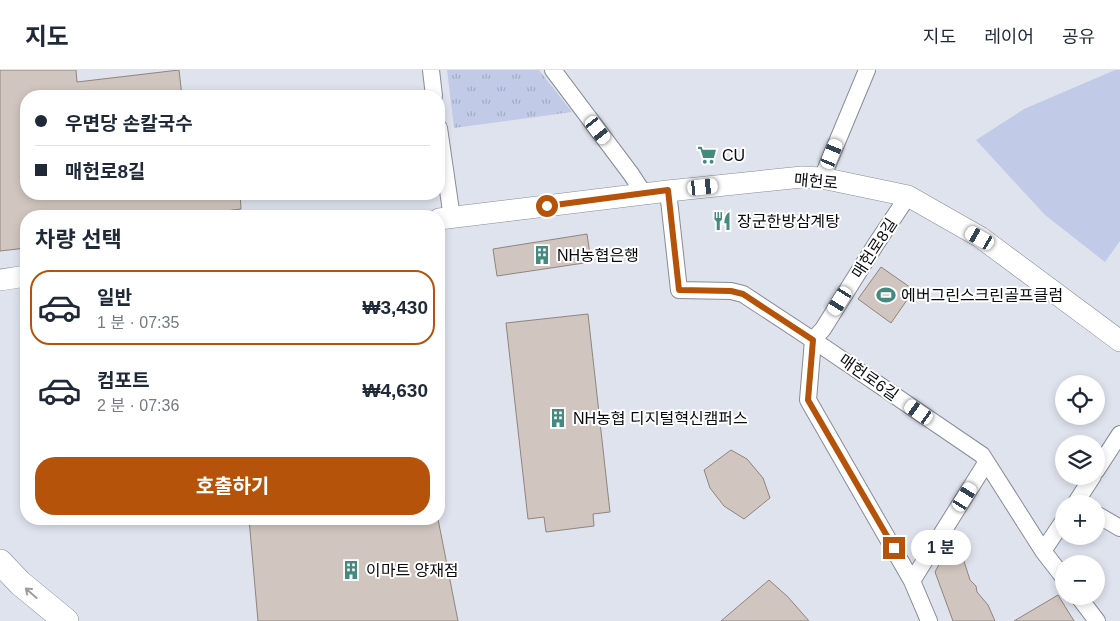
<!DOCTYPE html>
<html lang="ko">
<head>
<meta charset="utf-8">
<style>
	body { margin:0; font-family:Helvetica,"Noto Sans KR",sans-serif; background:#f2f2f3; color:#1f2937; height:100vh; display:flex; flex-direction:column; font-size:19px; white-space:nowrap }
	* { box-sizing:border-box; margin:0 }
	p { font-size:16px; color:#747a83 }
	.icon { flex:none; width:28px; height:28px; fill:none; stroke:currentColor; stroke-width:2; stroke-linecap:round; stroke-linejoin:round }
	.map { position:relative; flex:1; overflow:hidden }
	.side { position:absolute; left:20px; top:140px; width:425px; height:315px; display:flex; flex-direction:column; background:#fff; border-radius:20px; box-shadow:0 2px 8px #0003 }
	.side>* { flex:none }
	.top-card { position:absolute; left:20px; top:20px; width:425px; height:110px; border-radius:20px; box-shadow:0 2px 8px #0003; display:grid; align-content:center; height:110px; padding:0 15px; background:#fff }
	.tools { position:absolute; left:1055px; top:305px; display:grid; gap:10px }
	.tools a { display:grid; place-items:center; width:50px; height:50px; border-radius:50%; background:#fff; box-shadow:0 2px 8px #0003; font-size:25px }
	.end { position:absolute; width:22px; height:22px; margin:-11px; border:6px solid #b45309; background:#fff; box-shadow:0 0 0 2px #fff }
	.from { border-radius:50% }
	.bubble { position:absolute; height:35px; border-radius:18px; background:#fff; box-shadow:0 2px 8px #0003; font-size:16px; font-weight:700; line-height:35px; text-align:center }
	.car { position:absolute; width:15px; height:30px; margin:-15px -8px; border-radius:6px; box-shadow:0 0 4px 1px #0007; background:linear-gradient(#fff 24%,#345 0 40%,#fff 0 76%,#345 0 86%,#fff 0) }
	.top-card b { display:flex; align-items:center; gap:18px; height:48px; font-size:19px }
	.top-card b+b { border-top:1px solid #e0e1e3 }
	.top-card i { width:12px; height:12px; background:#1f2937 }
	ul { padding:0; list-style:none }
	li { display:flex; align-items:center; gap:15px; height:75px; margin:0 10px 8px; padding:0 5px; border:2px solid transparent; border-radius:20px }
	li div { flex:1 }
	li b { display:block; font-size:19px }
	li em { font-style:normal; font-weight:700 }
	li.active { border-color:#b45309 }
	li>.icon { width:45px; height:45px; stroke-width:1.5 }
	h2 { padding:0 15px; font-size:22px; line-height:60px }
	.cta { display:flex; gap:10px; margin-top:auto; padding:10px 15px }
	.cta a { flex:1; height:58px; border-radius:20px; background:#b45309; color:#fff; font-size:20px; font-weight:700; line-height:58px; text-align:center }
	header { display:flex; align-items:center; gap:30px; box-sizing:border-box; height:70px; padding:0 25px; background:#fff; border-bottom:1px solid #e0e1e3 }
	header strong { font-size:24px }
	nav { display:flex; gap:28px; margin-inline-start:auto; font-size:18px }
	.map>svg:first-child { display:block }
	.grass { fill:#c1cae7 }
	.park { fill:url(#park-tufts) }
	.building { fill:#d1c6bf; stroke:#8f847e }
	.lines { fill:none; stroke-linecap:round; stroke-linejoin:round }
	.minor-casing { stroke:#888b96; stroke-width:18 }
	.major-casing { stroke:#888b96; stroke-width:22 }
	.highway-casing { stroke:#888b96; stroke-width:26 }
	.minor { stroke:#fff; stroke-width:16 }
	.major { stroke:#fff; stroke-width:21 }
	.highway { stroke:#fff; stroke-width:25 }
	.oneway { stroke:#9d9d9f }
	.route { stroke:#b45309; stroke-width:6 }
	.labels { text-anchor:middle; stroke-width:4; stroke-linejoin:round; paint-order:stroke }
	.poi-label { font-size:16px; fill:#0a0b0f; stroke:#fff; text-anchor:start }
	.street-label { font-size:16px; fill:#0a0b0f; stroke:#fff }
</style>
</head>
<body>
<header>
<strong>지도</strong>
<nav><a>지도</a><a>레이어</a><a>공유</a></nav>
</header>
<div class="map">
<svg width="1120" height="551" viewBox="0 0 1120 551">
	<defs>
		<pattern id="park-tufts" width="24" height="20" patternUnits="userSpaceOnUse" patternTransform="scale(1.25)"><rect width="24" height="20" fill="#c1cae7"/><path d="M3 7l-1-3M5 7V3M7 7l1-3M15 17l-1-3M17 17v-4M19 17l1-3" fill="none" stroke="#a4acc5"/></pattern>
	</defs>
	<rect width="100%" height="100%" fill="#dfe3ee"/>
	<path class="grass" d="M1115,0H1120V171L1105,192L1045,145L976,70L1024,39Z"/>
	<path class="park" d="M447,0H539L572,42L454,58Z"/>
	<path class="building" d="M0,0H76L77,12L179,0L182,26H26V124H240L241,139L184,146H26V178L0,181Z
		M587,164L591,192L497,206L493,179Z
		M881,197L914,220L891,253L858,229Z
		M588,244L610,442L593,444L594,456L546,462L544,447L528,449L506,253Z
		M731,380L747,389L763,408L770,428L744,449L724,436L710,418L704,400Z
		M249,449H438L458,551H258Z
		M955,464L968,483L962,485L970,510L976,516L977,522L988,535L995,551H953L935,502Z
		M769,510L788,527L809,551H721Z
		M1058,525L1074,551H1014Z"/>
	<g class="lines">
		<g class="minor-casing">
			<path id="minor" d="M431,0L434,26
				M553,0L631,104L644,124
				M439,58L452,148
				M822,108L867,0
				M668,121L679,220L731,221L743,224L825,278L982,385L1043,481L1064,508
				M908,126L876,174L823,259L813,270L808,330L912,511L929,551
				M1096,401L1120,364
				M1075,434L1093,406
				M1096,444L1120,458
				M1043,481L1064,450
				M912,511L986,393
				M1078,526L1097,551"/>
		</g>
		<g class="major-casing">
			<path id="major" d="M439,149L668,121L802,107L822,108L908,126L980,167L1120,271
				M0,210L26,206"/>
		</g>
		<g class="highway-casing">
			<path id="highway" d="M0,492L20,513L66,551"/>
		</g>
		<use href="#minor" class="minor"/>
		<use href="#major" class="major"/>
		<use href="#highway" class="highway"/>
	</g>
	<defs><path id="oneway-shaft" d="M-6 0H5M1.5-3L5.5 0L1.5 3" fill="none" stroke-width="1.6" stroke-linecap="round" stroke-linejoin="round" transform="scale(1.25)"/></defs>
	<use class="oneway" href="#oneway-shaft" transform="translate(31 523) rotate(-139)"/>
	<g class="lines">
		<path class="route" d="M547,136L668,120L679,220L731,221L743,224L813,270L808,330L894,478"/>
	</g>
	<defs>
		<g id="supermarket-bare" transform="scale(1.5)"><path d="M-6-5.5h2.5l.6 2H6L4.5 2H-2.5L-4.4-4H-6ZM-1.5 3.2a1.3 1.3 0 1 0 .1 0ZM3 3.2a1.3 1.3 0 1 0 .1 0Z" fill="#458a7e" stroke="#fff" stroke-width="2.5" paint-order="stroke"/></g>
		<g id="restaurant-bare" transform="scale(1.5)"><path d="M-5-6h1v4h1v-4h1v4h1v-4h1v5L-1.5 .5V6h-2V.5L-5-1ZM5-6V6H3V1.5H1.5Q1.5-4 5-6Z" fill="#458a7e" stroke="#fff" stroke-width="2.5" paint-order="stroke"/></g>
		<g id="building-bare" transform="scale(1.5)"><path d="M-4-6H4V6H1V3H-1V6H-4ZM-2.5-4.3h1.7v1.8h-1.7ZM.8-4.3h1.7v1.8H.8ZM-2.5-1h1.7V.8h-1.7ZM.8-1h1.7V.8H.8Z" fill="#458a7e" stroke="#fff" stroke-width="2.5" paint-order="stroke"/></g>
		<g id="stadium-bare" transform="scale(1.5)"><path d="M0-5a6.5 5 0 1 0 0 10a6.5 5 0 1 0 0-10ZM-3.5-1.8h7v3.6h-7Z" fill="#458a7e" stroke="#fff" stroke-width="2.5" paint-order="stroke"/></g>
	</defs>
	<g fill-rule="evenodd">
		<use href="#supermarket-bare" x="707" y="85"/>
		<use href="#restaurant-bare" x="722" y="151"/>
		<use href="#building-bare" x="542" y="185"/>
		<use href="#stadium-bare" x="886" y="225"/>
		<use href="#building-bare" x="558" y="348"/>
		<use href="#building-bare" x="351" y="500"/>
	</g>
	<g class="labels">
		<g class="poi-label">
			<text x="722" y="91">CU</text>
			<text x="737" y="157">장군한방삼계탕</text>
			<text x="557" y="191">NH농협은행</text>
			<text x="901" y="231">에버그린스크린골프클럼</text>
			<text x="573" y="354">NH농협 디지털혁신캠퍼스</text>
			<text x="366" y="506">이마트 양재점</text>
		</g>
		<g class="street-label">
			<text transform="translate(816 111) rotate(5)" y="6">매헌로</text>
			<text transform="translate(874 178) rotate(-57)" y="6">매헌로8길</text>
			<text transform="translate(869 307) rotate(35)" y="6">매헌로6길</text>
		</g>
	</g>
</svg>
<div class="tools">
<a><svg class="icon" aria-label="locate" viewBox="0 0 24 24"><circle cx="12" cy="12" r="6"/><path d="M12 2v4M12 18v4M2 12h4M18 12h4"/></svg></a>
<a><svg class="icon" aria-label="layers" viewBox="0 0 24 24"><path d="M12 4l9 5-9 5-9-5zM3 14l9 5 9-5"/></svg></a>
<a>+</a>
<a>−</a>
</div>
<i class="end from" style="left:547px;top:136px"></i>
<i class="end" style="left:894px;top:478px"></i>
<div class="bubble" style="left:911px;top:460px;width:60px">1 분</div>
<i class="car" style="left:598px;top:60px;rotate:143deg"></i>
<i class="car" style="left:832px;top:84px;rotate:23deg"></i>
<i class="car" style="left:703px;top:117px;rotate:84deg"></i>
<i class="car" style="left:980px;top:168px;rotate:300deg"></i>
<i class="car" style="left:840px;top:231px;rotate:212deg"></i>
<i class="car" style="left:919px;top:342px;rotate:305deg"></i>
<i class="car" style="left:965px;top:427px;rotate:32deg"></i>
<div class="top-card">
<b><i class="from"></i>우면당 손칼국수</b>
<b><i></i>매헌로8길</b>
</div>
<section class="side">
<h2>차량 선택</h2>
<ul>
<li class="active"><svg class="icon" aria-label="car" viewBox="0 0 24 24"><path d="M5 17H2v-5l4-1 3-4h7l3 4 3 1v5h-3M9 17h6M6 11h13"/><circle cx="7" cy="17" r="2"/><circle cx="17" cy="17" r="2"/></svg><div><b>일반</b><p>1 분 · 07:35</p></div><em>₩3,430</em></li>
<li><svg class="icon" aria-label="car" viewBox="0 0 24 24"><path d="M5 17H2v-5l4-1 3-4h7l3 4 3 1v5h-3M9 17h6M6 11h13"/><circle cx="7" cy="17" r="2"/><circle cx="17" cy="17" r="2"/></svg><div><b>컴포트</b><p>2 분 · 07:36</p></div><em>₩4,630</em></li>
</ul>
<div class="cta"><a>호출하기</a></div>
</section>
</div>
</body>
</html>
